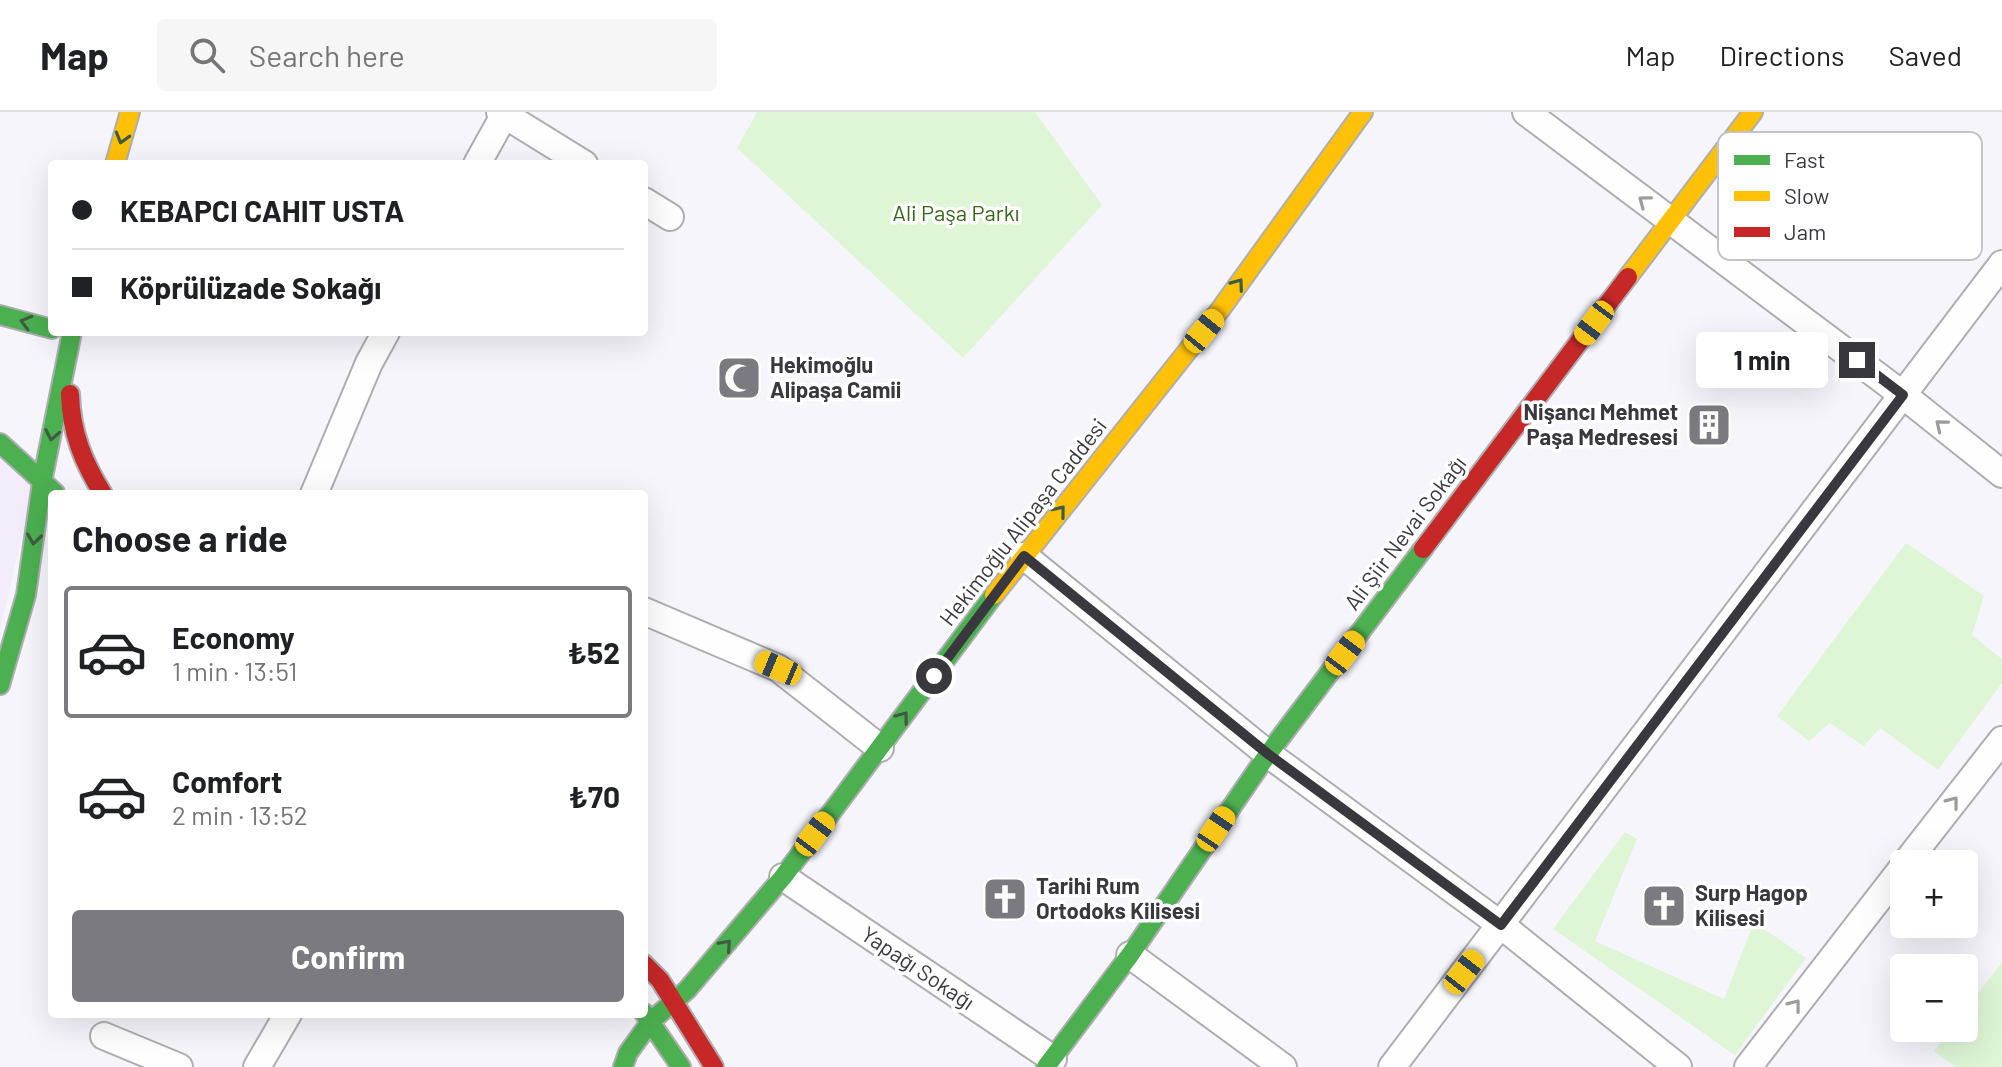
<!DOCTYPE html>
<html lang="en">
<head>
<meta charset="utf-8">
<style>
	body { margin:0; font-family:Barlow,sans-serif; background:#f6f6f6; color:#202124; height:100vh; display:flex; flex-direction:column; font-size:30px; white-space:nowrap }
	* { box-sizing:border-box; margin:0 }
	p { font-size:26px; color:#757577 }
	.icon { flex:none; width:44px; height:44px; fill:none; stroke:currentColor; stroke-width:2; stroke-linecap:round; stroke-linejoin:round }
	.map { position:relative; flex:1; overflow:hidden }
	.panel { position:absolute; left:48px; top:378px; width:600px; height:528px; display:flex; flex-direction:column; background:#fff; border-radius:8px; box-shadow:0 8px 32px #0002 }
	.panel>* { flex:none }
	.guide { position:absolute; left:48px; top:48px; width:600px; height:176px; border-radius:8px; box-shadow:0 8px 32px #0002; display:grid; align-content:center; height:176px; padding:0 24px; background:#fff }
	.tools { position:absolute; left:1890px; top:738px; display:grid; gap:16px }
	.tools a { display:grid; place-items:center; width:88px; height:88px; border-radius:8px; background:#fff; box-shadow:0 8px 32px #0002; font-size:40px }
	.end { position:absolute; width:36px; height:36px; margin:-18px; border:10px solid #39383e; background:#fff; box-shadow:0 0 0 4px #fff }
	.from { border-radius:50% }
	.bubble { position:absolute; height:56px; border-radius:8px; background:#fff; box-shadow:0 8px 32px #0002; font-size:26px; font-weight:700; line-height:56px; text-align:center }
	.car { position:absolute; width:24px; height:48px; margin:-24px -12px; border-radius:10px; box-shadow:0 0 6px 2px #0007; background:linear-gradient(#f5c518 24%,#345 0 40%,#f5c518 0 76%,#345 0 86%,#f5c518 0) }
	.guide b { display:flex; align-items:center; gap:28px; height:76px; font-size:30px }
	.guide b+b { border-top:2px solid #e0e0e0 }
	.guide i { width:20px; height:20px; background:#202124 }
	ul { padding:0; list-style:none }
	li { display:flex; align-items:center; gap:24px; height:132px; margin:0 16px 12px; padding:0 8px; border:4px solid transparent; border-radius:8px }
	li div { flex:1 }
	li b { display:block; font-size:30px }
	li em { font-style:normal; font-weight:700 }
	li.on { border-color:#7b7a80 }
	li>.icon { width:72px; height:72px; stroke-width:1.5 }
	h2 { padding:0 24px; font-size:36px; line-height:96px }
	.primary-button { display:flex; gap:16px; margin-top:auto; padding:16px 24px }
	.primary-button a { flex:1; height:92px; border-radius:8px; background:#7b7a80; color:#fff; font-size:32px; font-weight:700; line-height:92px; text-align:center }
	header { display:flex; align-items:center; gap:48px; box-sizing:border-box; height:112px; padding:0 40px; background:#fff; border-bottom:2px solid #e0e0e0 }
	header strong { font-size:38px }
	nav { display:flex; gap:44px; margin-inline-start:auto; font-size:28px }
	.search { width:560px; height:72px; background:#f6f6f6; display:flex; align-items:center; gap:20px; box-sizing:border-box; padding:0 28px; border-radius:8px; color:#757577; font-size:30px }
	.map>svg:first-child { display:block }
	.education { fill:#f3ecfa }
	.green { fill:#def6d6 }
	.lines { fill:none; stroke-linecap:round; stroke-linejoin:round }
	.street-casing { stroke:#aeaeb2; stroke-width:30 }
	.fast-casing { stroke:#aeaeb2; stroke-width:22 }
	.slow-casing { stroke:#aeaeb2; stroke-width:22 }
	.jam-casing { stroke:#aeaeb2; stroke-width:22 }
	.street { stroke:#fefefe; stroke-width:26 }
	.fast { stroke:#4caf50; stroke-width:18 }
	.slow { stroke:#ffc107; stroke-width:18 }
	.jam { stroke:#c62828; stroke-width:18 }
	.oneway { stroke:#3f5c43 }
	.oneway2 { stroke:#9c9b9e }
	.route { stroke:#39383e; stroke-width:10 }
	.labels { text-anchor:middle; stroke-width:7; stroke-linejoin:round; paint-order:stroke }
	.park-label { font-size:22px; fill:#346614; stroke:#fff }
	.poi-label { font-size:22px; font-weight:bold; fill:#39383e; stroke:#fff; text-anchor:start }
	.street-label { font-size:22px; fill:#39383e; stroke:#fff }
	.key { fill:#fff; stroke:#c4c3c5; stroke-width:2 }
	.key-label { font-size:22px; fill:#39383e }
</style>
</head>
<body>
<header>
<strong>Map</strong>
<div class="search"><svg class="icon" aria-label="search" viewBox="0 0 24 24"><circle cx="10" cy="10" r="6"/><path d="M15 15l6 6"/></svg>Search here</div>
<nav><a>Map</a><a>Directions</a><a>Saved</a></nav>
</header>
<div class="map">
<svg width="2002" height="955" viewBox="0 0 2002 955">
	<rect width="100%" height="100%" fill="#f6f5fb"/>
	<path class="education" d="M0,343L33,375L0,518Z"/>
	<path class="green" d="M757,0H1035L1102,93L963,246L737,36Z
		M1906,431L1984,484L1972,523L2002,547V571L1938,658L1880,616L1864,634L1830,611L1809,629L1777,604Z
		M1625,720L1637,727L1595,829L1724,887L1754,810L1806,846L1735,943L1553,817Z
		M2002,850V955H1956L1934,939L1952,916H1964V900Z"/>
	<g class="lines">
		<g class="street-casing">
			<path id="street" d="M500,0L584,52
				M1526,0L1903,283L2002,362
				M477,52L506,0
				M644,89L670,105
				M314,382L369,251L386,220
				M1024,444L1268,642L1501,813L1678,955
				M644,499L778,556L880,636
				M1905,752L2002,628
				M783,765L1053,947
				M1130,843L1283,955
				M104,924L179,955
				M257,955L288,902
				M1392,955L2002,152
				M1748,955L1904,754"/>
		</g>
		<g class="fast-casing">
			<path id="fast" d="M0,203L52,217
				M0,331L55,381
				M0,573L26,483L42,370L72,220
				M644,901L681,955
				M623,955L628,941L651,909L687,878L783,765L994,483
				M1046,955L1130,843L1268,642L1423,437"/>
		</g>
		<g class="slow-casing">
			<path id="slow" d="M115,52L130,0
				M1628,165L1753,0
				M994,483L1220,198L1363,0"/>
		</g>
		<g class="jam-casing">
			<path id="jam" d="M70,282C71,320 83,350 103,382
				M1423,437L1628,165
				M644,852L660,868L714,955"/>
		</g>
		<use href="#street" class="street"/>
		<use href="#fast" class="fast"/>
		<use href="#slow" class="slow"/>
		<use href="#jam" class="jam"/>
	</g>
	<defs><path id="oneway-chevron" d="M-2-3.5L2.5 0L-2 3.5" fill="none" stroke-width="1.6" stroke-linecap="round" stroke-linejoin="round" transform="scale(2)"/></defs>
	<g class="oneway">
		<use href="#oneway-chevron" transform="translate(122 26) rotate(106)"/>
		<use href="#oneway-chevron" transform="translate(1238 172) rotate(-54)"/>
		<use href="#oneway-chevron" transform="translate(26 210) rotate(-164)"/>
		<use href="#oneway-chevron" transform="translate(52 323) rotate(101)"/>
		<use href="#oneway-chevron" transform="translate(1060 399) rotate(-51)"/>
		<use href="#oneway-chevron" transform="translate(34 427) rotate(98)"/>
		<use href="#oneway-chevron" transform="translate(903 605) rotate(-53)"/>
		<use href="#oneway-chevron" transform="translate(726 833) rotate(-48)"/>
	</g>
	<g class="oneway2">
		<use href="#oneway-chevron" transform="translate(1644 89) rotate(-143)"/>
		<use href="#oneway-chevron" transform="translate(1941 313) rotate(-141)"/>
		<use href="#oneway-chevron" transform="translate(1953 690) rotate(-52)"/>
		<use href="#oneway-chevron" transform="translate(1795 893) rotate(-52)"/>
	</g>
	<g class="lines">
		<path class="route" d="M934,564L1024,444L1268,642L1501,813L1903,283L1857,248"/>
	</g>
	<defs>
		<g id="mosque-square" transform="scale(2.3)"><rect x="-9" y="-9" width="18" height="18" rx="4" fill="#7b7a80" stroke="#fff"/><path d="M3.5-4.9A6 6 0 1 0 3.5 4.9A5 5 0 1 1 3.5-4.9Z" fill="#fff"/></g>
		<g id="building-square" transform="scale(2.3)"><rect x="-9" y="-9" width="18" height="18" rx="4" fill="#7b7a80" stroke="#fff"/><path d="M-4-6H4V6H1V3H-1V6H-4ZM-2.5-4.3h1.7v1.8h-1.7ZM.8-4.3h1.7v1.8H.8ZM-2.5-1h1.7V.8h-1.7ZM.8-1h1.7V.8H.8Z" fill="#fff"/></g>
		<g id="church-square" transform="scale(2.3)"><rect x="-9" y="-9" width="18" height="18" rx="4" fill="#7b7a80" stroke="#fff"/><path d="M-1.2-6h2.4v3.5h3.3v2.4h-3.3V6h-2.4V-.1h-3.3v-2.4h3.3Z" fill="#fff"/></g>
	</defs>
	<g fill-rule="evenodd">
		<use href="#mosque-square" x="739" y="266"/>
		<use href="#building-square" x="1709" y="313"/>
		<use href="#church-square" x="1005" y="787"/>
		<use href="#church-square" x="1664" y="794"/>
	</g>
	<g class="labels">
		<g class="park-label">
			<text x="956" y="109">Ali Paşa Parkı</text>
		</g>
		<g class="poi-label">
			<text x="770" y="261">Hekimoğlu<tspan x="770" dy="25">Alipaşa Camii</tspan></text>
			<text x="1678" y="308" text-anchor="end">Nişancı Mehmet<tspan x="1678" dy="25">Paşa Medresesi</tspan></text>
			<text x="1036" y="782">Tarihi Rum<tspan x="1036" dy="25">Ortodoks Kilisesi</tspan></text>
			<text x="1695" y="789">Surp Hagop<tspan x="1695" dy="25">Kilisesi</tspan></text>
		</g>
		<g class="street-label">
			<text transform="translate(1023 410) rotate(-52)" y="8">Hekimoğlu Alipaşa Caddesi</text>
			<text transform="translate(1405 421) rotate(-53)" y="8">Ali Şiir Nevai Sokağı</text>
			<text transform="translate(918 856) rotate(34)" y="8">Yapağı Sokağı</text>
		</g>
	</g>
	<rect x="1718" y="20" width="264" height="128" rx="12" class="key"/>
	<rect x="1734" y="43" width="36" height="10" fill="#4caf50"/>
	<rect x="1734" y="79" width="36" height="10" fill="#ffc107"/>
	<rect x="1734" y="115" width="36" height="10" fill="#c62828"/>
	<g class="key-label">
		<text x="1784" y="56">Fast</text>
		<text x="1784" y="92">Slow</text>
		<text x="1784" y="128">Jam</text>
	</g>
</svg>
<div class="tools">
<a>+</a>
<a>−</a>
</div>
<i class="end from" style="left:934px;top:564px"></i>
<i class="end" style="left:1857px;top:248px"></i>
<div class="bubble" style="left:1696px;top:220px;width:132px">1 min</div>
<i class="car" style="left:1594px;top:211px;rotate:217deg"></i>
<i class="car" style="left:1204px;top:219px;rotate:39deg"></i>
<i class="car" style="left:1345px;top:541px;rotate:37deg"></i>
<i class="car" style="left:778px;top:556px;rotate:293deg"></i>
<i class="car" style="left:1216px;top:717px;rotate:34deg"></i>
<i class="car" style="left:815px;top:722px;rotate:37deg"></i>
<i class="car" style="left:1464px;top:860px;rotate:38deg"></i>
<div class="guide">
<b><i class="from"></i>KEBAPCI CAHIT USTA</b>
<b><i></i>Köprülüzade Sokağı</b>
</div>
<section class="panel">
<h2>Choose a ride</h2>
<ul>
<li class="on"><svg class="icon" aria-label="car" viewBox="0 0 24 24"><path d="M5 17H2v-5l4-1 3-4h7l3 4 3 1v5h-3M9 17h6M6 11h13"/><circle cx="7" cy="17" r="2"/><circle cx="17" cy="17" r="2"/></svg><div><b>Economy</b><p>1 min · 13:51</p></div><em>₺52</em></li>
<li><svg class="icon" aria-label="car" viewBox="0 0 24 24"><path d="M5 17H2v-5l4-1 3-4h7l3 4 3 1v5h-3M9 17h6M6 11h13"/><circle cx="7" cy="17" r="2"/><circle cx="17" cy="17" r="2"/></svg><div><b>Comfort</b><p>2 min · 13:52</p></div><em>₺70</em></li>
</ul>
<div class="primary-button"><a>Confirm</a></div>
</section>
</div>
</body>
</html>
